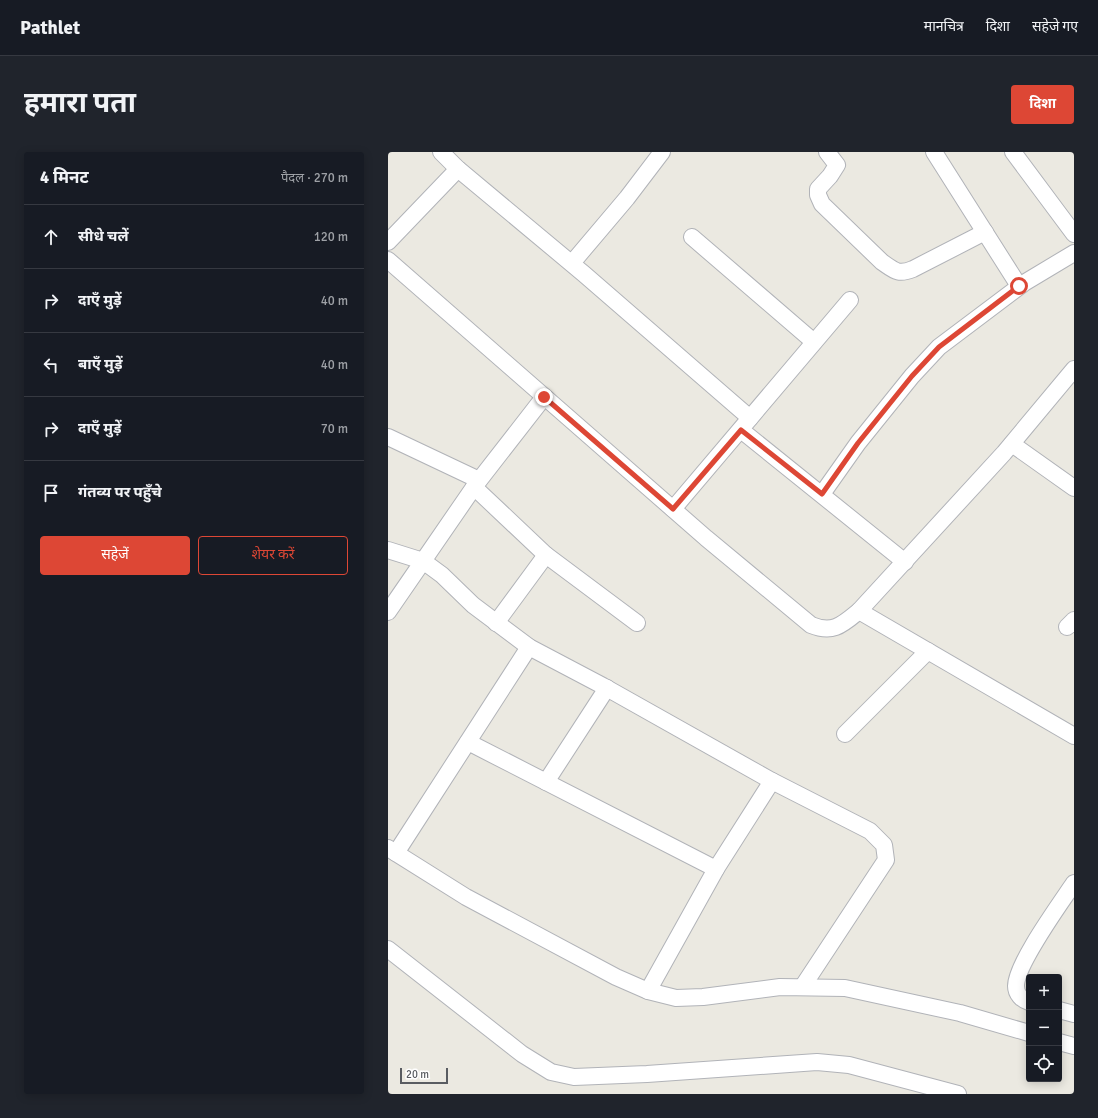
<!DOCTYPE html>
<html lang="hi">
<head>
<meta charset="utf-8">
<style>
  :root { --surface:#171b24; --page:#20242c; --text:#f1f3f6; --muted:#9ea1a6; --line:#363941; --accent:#dd4735 }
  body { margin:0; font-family:Signika,"Noto Sans Devanagari",sans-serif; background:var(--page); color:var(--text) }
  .controls { position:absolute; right:12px; bottom:12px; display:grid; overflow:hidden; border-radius:4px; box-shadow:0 2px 10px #0003 }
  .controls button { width:36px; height:36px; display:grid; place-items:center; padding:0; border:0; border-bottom:1px solid var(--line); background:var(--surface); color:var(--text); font:20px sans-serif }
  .scale { position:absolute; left:12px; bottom:10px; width:48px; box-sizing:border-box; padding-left:4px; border:2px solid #595c61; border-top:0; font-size:11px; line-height:14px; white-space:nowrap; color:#595c61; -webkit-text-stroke:3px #fff; paint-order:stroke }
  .stop { position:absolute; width:12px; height:12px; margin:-9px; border:3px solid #dd4735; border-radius:50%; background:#fff }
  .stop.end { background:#dd4735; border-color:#fff; box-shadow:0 1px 4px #0008 }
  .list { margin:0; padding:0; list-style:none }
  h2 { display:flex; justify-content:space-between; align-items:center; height:52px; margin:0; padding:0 16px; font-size:17px }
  h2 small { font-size:13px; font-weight:400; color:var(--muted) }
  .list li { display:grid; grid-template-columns:26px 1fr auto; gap:12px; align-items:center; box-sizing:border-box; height:64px; padding:0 16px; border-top:1px solid var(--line) }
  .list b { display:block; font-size:15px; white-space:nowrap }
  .list em { font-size:13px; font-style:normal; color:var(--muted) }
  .actions { display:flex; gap:8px; padding:12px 16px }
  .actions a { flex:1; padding:9px 0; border:1px solid var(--accent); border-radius:4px; text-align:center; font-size:14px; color:var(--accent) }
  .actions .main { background:var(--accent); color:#fff }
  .icon { flex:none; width:22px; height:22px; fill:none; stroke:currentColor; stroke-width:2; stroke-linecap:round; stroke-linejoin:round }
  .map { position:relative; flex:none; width:686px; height:942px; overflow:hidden; border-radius:4px }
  header { display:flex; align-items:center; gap:24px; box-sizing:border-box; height:56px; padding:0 20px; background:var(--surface); border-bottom:1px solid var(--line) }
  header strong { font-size:19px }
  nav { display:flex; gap:22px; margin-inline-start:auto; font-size:14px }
  .intro { display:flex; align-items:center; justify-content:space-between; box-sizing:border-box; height:96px; padding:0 24px }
  h1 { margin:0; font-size:28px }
  .button { padding:10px 18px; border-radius:4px; background:var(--accent); color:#fff; font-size:14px; font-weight:700 }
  main { display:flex; gap:24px; padding:0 24px }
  aside { flex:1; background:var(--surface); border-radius:4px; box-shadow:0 2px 10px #0003 }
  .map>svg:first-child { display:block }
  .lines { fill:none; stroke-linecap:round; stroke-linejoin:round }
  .minor-casing { stroke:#b1b3b8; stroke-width:18 }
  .minor { stroke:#fff; stroke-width:16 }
  .route { stroke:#dd4735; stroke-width:5 }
</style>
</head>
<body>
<header>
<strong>Pathlet</strong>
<nav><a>मानचित्र</a><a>दिशा</a><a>सहेजे गए</a></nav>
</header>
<div class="intro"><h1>हमारा पता</h1><a class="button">दिशा</a></div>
<main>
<aside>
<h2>4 मिनट<small>पैदल · 270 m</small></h2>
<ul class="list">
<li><svg class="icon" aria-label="ahead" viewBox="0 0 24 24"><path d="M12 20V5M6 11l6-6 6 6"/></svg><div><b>सीधे चलें</b></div><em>120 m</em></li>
<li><svg class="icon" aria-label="right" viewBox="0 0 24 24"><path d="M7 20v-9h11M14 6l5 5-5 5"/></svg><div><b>दाएँ मुड़ें</b></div><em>40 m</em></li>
<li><svg class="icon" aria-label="left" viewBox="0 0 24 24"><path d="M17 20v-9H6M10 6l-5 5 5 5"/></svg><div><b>बाएँ मुड़ें</b></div><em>40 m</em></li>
<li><svg class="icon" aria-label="right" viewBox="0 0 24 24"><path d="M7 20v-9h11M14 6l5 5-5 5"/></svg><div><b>दाएँ मुड़ें</b></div><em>70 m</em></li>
<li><svg class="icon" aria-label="arrive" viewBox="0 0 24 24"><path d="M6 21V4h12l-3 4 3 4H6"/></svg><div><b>गंतव्य पर पहुँचे</b></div></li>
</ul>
<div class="actions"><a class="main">सहेजें</a><a>शेयर करें</a></div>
</aside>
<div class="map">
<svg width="686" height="942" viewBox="0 0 686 942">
  <rect width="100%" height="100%" fill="#ebe9e1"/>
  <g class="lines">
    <defs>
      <g id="minor">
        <path d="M53,0L70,17L196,122L362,266"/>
        <path d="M439,0L449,13L442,24L430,37V43L434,52L494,110C507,119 510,123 525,117L597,80"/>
        <path d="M546,0L631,134"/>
        <path d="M625,0L686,82"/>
        <path d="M304,85L426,190"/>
        <path d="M0,90L70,17"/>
        <path d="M0,108L318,386L423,473C445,482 454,473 471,459L616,301L686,217"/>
        <path d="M184,111L239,46L274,0"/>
        <path d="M353,278L517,410"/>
        <path d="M0,285L91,328"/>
        <path d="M624,292L686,336"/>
        <path d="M86,335L158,403L249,471"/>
        <path d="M434,342L470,291L524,224L551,195L636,131L686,101"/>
        <path d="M285,357L462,148"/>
        <path d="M0,398L35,409L54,423L85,453L141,495L215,534L384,629L482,679L496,693L498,708L415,834"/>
        <path d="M471,459L686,584"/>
        <path d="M0,460L86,335L156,245"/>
        <path d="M108,471L158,403"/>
        <path d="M679,475L686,468"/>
        <path d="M457,582L540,499"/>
        <path d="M80,590L328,717"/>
        <path d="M158,630L219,536"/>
        <path d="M0,696L78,745L228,825L260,839L288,846L315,845L392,835L457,836L572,861L641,881"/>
        <path d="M8,701L141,495"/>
        <path d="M0,797L134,902L163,920L186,925L259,922L429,910L461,913L570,942"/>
        <path d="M260,839L328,717L384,629"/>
        <path d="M641,850C634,848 628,842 628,834C628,812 672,752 686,731"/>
        <path d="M671,858L686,862"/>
        <path d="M671,890L686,894"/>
      </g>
    </defs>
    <use href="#minor" class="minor-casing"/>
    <use href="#minor" class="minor"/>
  </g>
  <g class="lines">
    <path class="route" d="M156,245L285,357L353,278L434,342L470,291L524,224L551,195L631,134"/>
  </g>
</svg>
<div class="controls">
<button>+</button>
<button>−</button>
<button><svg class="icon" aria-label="locate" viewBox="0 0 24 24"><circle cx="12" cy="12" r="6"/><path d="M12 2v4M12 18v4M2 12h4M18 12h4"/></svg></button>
</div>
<div class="scale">20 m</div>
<div class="stop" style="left:631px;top:134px"></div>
<div class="stop end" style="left:156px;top:245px"></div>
</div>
</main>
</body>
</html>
